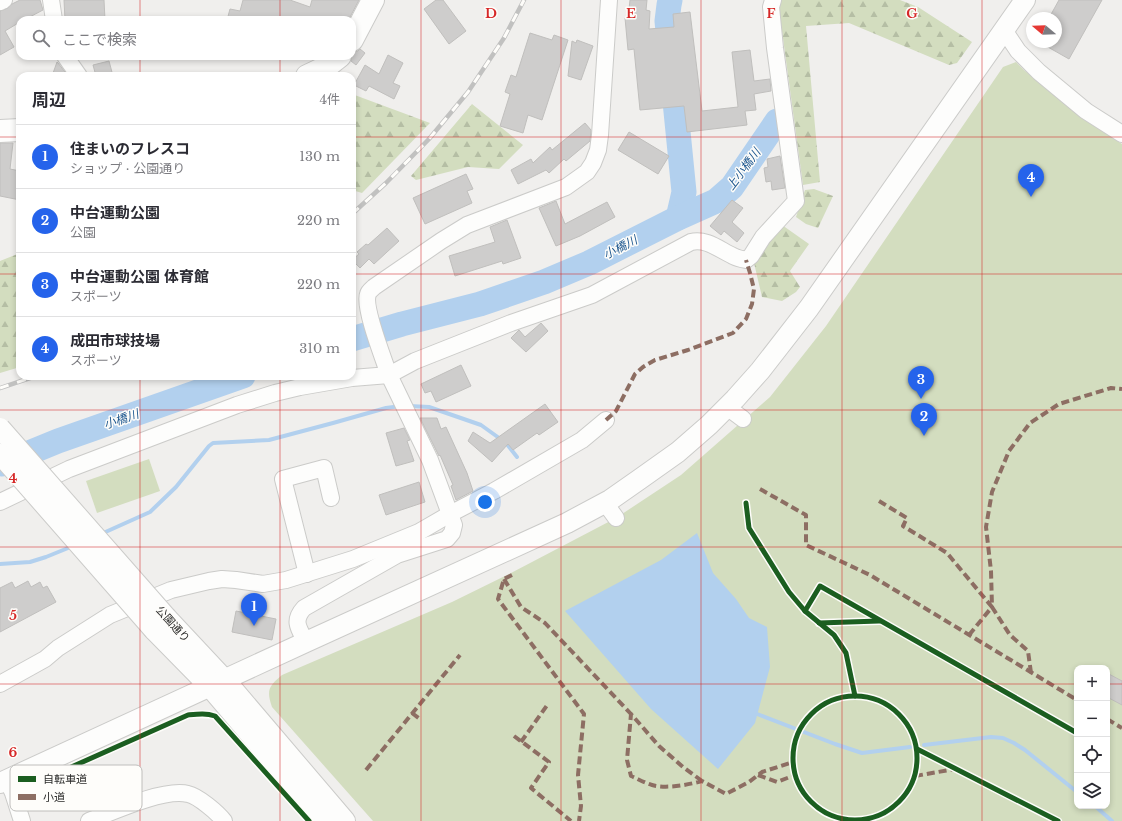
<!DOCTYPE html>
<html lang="ja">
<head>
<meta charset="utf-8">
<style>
  :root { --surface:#fff; --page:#f2f2f3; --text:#2b2b33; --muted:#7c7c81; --line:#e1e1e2; --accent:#2563eb }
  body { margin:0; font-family:"Libre Baskerville","Noto Sans JP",serif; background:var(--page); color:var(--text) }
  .controls { position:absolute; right:12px; bottom:12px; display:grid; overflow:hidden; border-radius:8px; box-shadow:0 2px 6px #0003 }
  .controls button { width:36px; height:36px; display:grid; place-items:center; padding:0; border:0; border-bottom:1px solid var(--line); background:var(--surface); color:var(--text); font:20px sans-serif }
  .compass { position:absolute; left:1026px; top:12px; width:36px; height:36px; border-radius:50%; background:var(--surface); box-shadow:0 2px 6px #0003; rotate:289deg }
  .you { position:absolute; left:485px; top:502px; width:14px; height:14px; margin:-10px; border:3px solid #fff; border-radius:50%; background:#1a73e8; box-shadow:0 0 0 6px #1a73e833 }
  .badge { display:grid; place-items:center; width:26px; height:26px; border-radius:50%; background:var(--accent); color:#fff; font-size:13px; font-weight:700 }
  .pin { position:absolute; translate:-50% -33px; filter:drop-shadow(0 1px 2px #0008) }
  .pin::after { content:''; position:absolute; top:21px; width:14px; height:12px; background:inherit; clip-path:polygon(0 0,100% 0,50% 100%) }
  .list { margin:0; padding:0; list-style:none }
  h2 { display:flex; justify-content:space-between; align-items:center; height:52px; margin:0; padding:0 16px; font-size:17px }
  h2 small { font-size:13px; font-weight:400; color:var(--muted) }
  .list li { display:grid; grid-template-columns:26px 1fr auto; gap:12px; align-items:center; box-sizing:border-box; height:64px; padding:0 16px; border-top:1px solid var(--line) }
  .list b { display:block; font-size:15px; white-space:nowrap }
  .list p { margin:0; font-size:13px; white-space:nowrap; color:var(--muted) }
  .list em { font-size:13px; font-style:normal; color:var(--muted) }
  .icon { flex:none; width:22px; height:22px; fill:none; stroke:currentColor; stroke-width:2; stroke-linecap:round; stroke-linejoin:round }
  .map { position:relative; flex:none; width:1122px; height:821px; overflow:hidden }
  .search { position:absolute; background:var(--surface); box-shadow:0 2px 6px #0003; left:16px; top:16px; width:340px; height:44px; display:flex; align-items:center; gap:10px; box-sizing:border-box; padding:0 14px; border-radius:12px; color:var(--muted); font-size:15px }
  .panel { position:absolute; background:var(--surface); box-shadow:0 2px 6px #0003; left:16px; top:72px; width:340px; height:308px; border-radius:12px }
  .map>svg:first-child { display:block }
  .forest { fill:url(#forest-firs) }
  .park { fill:#d3ddbf; fill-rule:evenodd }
  .water { fill:#b2d0ee }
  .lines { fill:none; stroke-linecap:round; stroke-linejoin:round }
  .stream { stroke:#b2d0ee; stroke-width:4 }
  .river { stroke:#b2d0ee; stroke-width:25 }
  .building { fill:#cecdcc; stroke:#c0bfbd }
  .minor-casing { stroke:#cbcbc9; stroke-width:18 }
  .tertiary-casing { stroke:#cbcbc9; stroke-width:22 }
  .primary-casing { stroke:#cbcbc9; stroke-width:24 }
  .minor { stroke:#fdfdfc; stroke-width:16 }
  .tertiary { stroke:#fdfdfc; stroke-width:20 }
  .primary { stroke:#fdfdfc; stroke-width:22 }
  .rail-casing { stroke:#c1c1c0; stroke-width:4.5 }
  .rail { stroke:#fefdfa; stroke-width:3; stroke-dasharray:9; stroke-linecap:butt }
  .tertiary-bridge-casing { stroke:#cbcbc9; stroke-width:22; stroke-linecap:butt }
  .tertiary-bridge { stroke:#fdfdfc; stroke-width:20 }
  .quiet { stroke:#8d6e63; stroke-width:4; stroke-dasharray:8 4; stroke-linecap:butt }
  .cycleway-casing { stroke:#fefdfa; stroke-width:8 }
  .cycleway { stroke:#1b5e20; stroke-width:5 }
  .grid { fill:none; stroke:#d62828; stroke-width:1; stroke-opacity:0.55 }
  .labels { text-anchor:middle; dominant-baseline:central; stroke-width:3; stroke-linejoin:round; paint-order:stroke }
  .street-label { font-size:11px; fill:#2b2b2a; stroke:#fefdfa }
  .water-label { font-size:12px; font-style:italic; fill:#1e5890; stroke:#fefdfa }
  .key { fill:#fefdfa; stroke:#bfbebc; stroke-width:1 }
  .key-label { font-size:11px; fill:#2b2b2a }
  .grid-label { font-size:13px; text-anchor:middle; font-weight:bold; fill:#d62828; stroke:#fefdfa; stroke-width:3; stroke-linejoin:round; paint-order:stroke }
</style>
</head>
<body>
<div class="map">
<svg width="1122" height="821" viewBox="0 0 1122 821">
  <defs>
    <pattern id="forest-firs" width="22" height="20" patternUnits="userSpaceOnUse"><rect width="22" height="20" fill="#d3ddbf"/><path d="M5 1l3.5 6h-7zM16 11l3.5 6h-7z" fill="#b5bea4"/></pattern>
  </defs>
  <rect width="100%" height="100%" fill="#f0efed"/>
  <g class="forest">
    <path d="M780,0H900L918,7L972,42L957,63L949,65L849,23L806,26L820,182L803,185L779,9Z"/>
    <path d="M352,94L430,123L362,193L352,190Z"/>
    <path d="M472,104L523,145L499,169L468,167L416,180L411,176Z"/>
    <path d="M814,189L833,196L818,228L806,224L796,217L805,190Z"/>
    <path d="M782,225L809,244L790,271L800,287L796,292L782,301L762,297L754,263Z"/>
    <path d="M20,253V367L0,373V261Z"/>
  </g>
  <g class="park">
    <path d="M1016,62L1024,70L1055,95L1083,119L1122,144V821H373L272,707C266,690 269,686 282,675L452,602L511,573L616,518L681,475L770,397L826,326L1003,67ZM1077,668H1107V806H1077Z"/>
    <path d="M149,459L160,491L97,513L86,481Z"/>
  </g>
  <path class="water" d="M697,533L713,573L736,599L749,618L767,627L770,667L755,723L718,769L651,709L565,611L661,560Z"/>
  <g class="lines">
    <g class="stream">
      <path d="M409,406L429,407L481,425L506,443L517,457"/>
      <path d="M101,534L150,512L176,487L209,446L213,443L269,440L333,423L386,408L401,406"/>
      <path d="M0,564L30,562L46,557L73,546"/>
      <path d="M757,714L835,744L862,753L910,747"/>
      <path d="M924,745L991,737L1003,738L1014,743L1025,750L1077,792"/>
      <path d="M1095,806L1112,821"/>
    </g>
    <g class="river">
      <path d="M670,0L669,5L667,21L684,192L678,218"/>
      <path d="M352,339L402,324L480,304L544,282L589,263L678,218L716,201L732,187L777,121"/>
      <path d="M2,464L58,441L243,376"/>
    </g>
  </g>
  <g class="building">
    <path d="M20,0H40L43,10L24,20H20V22L5,31L14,47L0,55V11L8,8L12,4Z"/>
    <path d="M64,0H104L105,20H65Z"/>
    <path d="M243,0H290L310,7L312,0H359L349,19L343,17L342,20H227L230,9L240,11Z"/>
    <path d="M436,0H443L466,31L449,44L424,9Z"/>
    <path d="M630,0H647L646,10L650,11L649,29L674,27L673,14L690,12L702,111L738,107L732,52L750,50L754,81L770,79L771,91L754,94L756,110L745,111L747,125L687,132L684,106L640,110L634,49L628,50L625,18H628Z"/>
    <path d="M1059,0H1102L1069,59L1039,42H1056V18H1049Z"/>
    <path d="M530,33L552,40L554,35L568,40L542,120L528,115L523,133L500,126L510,94L505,92L511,75L516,77Z"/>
    <path d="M577,40L593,46L581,80L568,76L572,41L576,43Z"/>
    <path d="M360,49L365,53L356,65L351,61L352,52L358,51Z"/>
    <path d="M388,55L403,63L393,83L400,86L394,99L369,86L366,91L354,85L365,65L379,74Z"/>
    <path d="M109,61L113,76H96L93,65Z"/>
    <path d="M57,62L58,63L65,72L64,76H52Z"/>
    <path d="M585,123L591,130L590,141L566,161L564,159L549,173L546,170L518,184L511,170L531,159L533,163L550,147L552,150Z"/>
    <path d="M629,132L669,156L658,174L618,150Z"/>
    <path d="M0,143H13L10,169L20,171V200L0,196Z"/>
    <path d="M780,156L785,188L772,190L771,181L766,182L764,168L768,167L767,159Z"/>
    <path d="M466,174L473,189L467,191L472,203L425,224L413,198Z"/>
    <path d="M732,200L743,208L732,222L744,233L737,242L724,231L721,235L710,226Z"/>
    <path d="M556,201L565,224L607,202L615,217L580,236L556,246L539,208Z"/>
    <path d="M507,220L521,258L503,264L502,261L455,276L449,256L495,242L490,227Z"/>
    <path d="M387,228L399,241L374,264L369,259L360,268L352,260L359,254L357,252L366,244L368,245Z"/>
    <path d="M541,323L548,331L526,352L511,338L519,330L525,337Z"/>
    <path d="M461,365L471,386L436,402L431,391L425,393L421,384Z"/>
    <path d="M545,404L558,422L539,435L537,433L513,450L508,444L492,462L468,441L473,432L490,443Z"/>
    <path d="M420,418H437L441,429L446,427L467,473L473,491L456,500L451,486L453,485L440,455L439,456Z"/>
    <path d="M404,428L410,440L407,441L414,461L396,466L386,433Z"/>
    <path d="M419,482L425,502L386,515L379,495Z"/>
    <path d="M28,581L31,587L40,582L43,588L47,586L56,602L0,632V588L12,582L15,588Z"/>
    <path d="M236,611L276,619L272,640L232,632Z"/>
    <path d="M1107,673L1122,681V705L1107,697Z"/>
  </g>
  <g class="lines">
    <defs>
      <g id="minor">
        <path d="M51,0L54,20"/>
        <path d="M0,2L4,0"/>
        <path d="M1004,30L1018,51L1039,72L1086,111L1122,134"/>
        <path d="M65,56L79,76"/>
        <path d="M727,407L743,419"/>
        <path d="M0,502L69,469L237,405L275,393L300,387L352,378L389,375L415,361L511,323L592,295L691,242C706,238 720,250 733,256C737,258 741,259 746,260L751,256L763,237L796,201L775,48L771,7L773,0"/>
        <path d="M605,503L616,518"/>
        <path d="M307,574L283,479L324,468L331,498"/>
        <path d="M306,642C299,629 292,621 304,608L397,555L447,539L452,533L454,525L430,460L389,375C384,360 363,307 368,294C369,291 372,289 374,287L441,241L467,225L566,187L587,172L593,163L598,150L600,135L609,0"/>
        <path d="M0,684L45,659L58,648L110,615L171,590L209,581L222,579L236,580L263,584L286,580L353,559L419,532L450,514L494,491L582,440L606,420"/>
        <path d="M7,780L13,793L22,821"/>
        <path d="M89,821C112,812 164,788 188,794C198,796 218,813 224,821"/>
      </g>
      <g id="tertiary">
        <path d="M167,618L225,680L345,821"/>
        <path d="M154,630L210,687L324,821"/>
        <path d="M0,783L306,642L567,523L610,500L640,479L678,452L709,425L735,399L760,371L809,308L1025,0"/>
      </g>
      <g id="primary">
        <path d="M352,40L373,0"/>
        <path d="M307,76L326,67L340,56"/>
        <path d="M0,131L20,130"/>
      </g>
    </defs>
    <use href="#minor" class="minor-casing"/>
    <use href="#tertiary" class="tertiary-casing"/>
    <use href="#primary" class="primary-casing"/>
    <use href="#minor" class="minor"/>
    <use href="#tertiary" class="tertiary"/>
    <use href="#primary" class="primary"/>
    <defs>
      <g id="rail">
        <path d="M352,214L386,183L429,139L468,92L504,38L524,0"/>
        <path d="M0,388L36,376"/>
      </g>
    </defs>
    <use href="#rail" class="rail-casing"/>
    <use href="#rail" class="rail"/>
    <defs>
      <g id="tertiary-bridge">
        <path d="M0,428L167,618"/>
        <path d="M0,454L154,630"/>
      </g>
    </defs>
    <use href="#tertiary-bridge" class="tertiary-bridge-casing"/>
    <use href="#tertiary-bridge" class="tertiary-bridge"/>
    <g class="quiet">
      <path d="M606,420L616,411L635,374L643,367L655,360L688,350L733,333L746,319L752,304L754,289L750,273L746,260"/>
      <path d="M760,489L806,515V545L870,575L1077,700"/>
      <path d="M879,501L907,518L903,526L947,553L992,607L969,635"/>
      <path d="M512,575L504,579L498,599L584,714L578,775L581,806L579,821"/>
      <path d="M504,579L521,607L545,623L631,714"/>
      <path d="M1031,673L1028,651L1010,635L992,607L991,571L986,527L992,492L1009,451L1030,423L1059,404L1111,388L1122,389"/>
      <path d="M412,713L420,719"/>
      <path d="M1107,719L1122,728"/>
      <path d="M514,736L549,762L531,788L571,821"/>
      <path d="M521,742L548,704"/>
      <path d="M366,770L460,655"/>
      <path d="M758,775L777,782L795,775"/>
      <path d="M915,776L955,769"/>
      <path d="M702,781L683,767L659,746L631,714L627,760L631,776C638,779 645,783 652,785C666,789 687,785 702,781L726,794L749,782L762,772L793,762"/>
    </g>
    <defs>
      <g id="cycleway">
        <path d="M746,503L749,528L789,592L805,611L834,635L846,653L855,696"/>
        <path d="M805,611L820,586L1077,733"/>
        <path d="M819,623L879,621"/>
        <circle cx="855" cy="758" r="62"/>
        <path d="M917,749L1058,821"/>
        <path d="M13,793L188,715C198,714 206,713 215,716L309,821"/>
      </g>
    </defs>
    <use href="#cycleway" class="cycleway-casing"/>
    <use href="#cycleway" class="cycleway"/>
  </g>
  <path class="grid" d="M140,0V20M280,0V20M421,0V821M561,0V821M701,0V821M842,0V821M982,0V821M140,56V76M280,56V76M0,137H20M352,137H1122M0,274H20M352,274H1122M140,376V821M280,376V821M0,410H1122M0,547H1122M0,684H1077M1107,684H1122"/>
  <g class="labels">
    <g class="street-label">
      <text transform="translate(173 624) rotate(48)">公園通り</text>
    </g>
    <g class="water-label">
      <text transform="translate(743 169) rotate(-53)">上小橋川</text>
      <text transform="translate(620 247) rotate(-27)">小橋川</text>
      <text transform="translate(121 419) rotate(-19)">小橋川</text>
    </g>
  </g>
  <rect x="10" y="765" width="132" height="46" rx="6" class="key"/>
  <rect x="18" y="776" width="18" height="6" fill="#1b5e20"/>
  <rect x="18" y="794" width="18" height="6" fill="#8d6e63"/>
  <g class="key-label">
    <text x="43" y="783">自転車道</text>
    <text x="43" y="801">小道</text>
  </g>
  <g class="grid-label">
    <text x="491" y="18">D</text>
    <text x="631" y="18">E</text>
    <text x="771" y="18">F</text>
    <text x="912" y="18">G</text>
    <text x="13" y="483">4</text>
    <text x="13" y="620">5</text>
    <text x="13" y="757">6</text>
  </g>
</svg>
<div class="controls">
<button>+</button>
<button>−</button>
<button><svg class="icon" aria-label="locate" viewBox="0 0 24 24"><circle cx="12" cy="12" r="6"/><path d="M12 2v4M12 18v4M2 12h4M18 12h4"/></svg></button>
<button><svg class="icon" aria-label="layers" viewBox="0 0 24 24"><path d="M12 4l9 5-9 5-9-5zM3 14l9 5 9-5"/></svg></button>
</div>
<svg class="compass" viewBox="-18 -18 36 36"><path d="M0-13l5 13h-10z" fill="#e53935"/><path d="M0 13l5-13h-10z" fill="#7c7c81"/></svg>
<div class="you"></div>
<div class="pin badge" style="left:254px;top:626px">1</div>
<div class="pin badge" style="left:924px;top:436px">2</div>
<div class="pin badge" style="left:921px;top:399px">3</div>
<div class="pin badge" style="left:1031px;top:197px">4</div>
<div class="search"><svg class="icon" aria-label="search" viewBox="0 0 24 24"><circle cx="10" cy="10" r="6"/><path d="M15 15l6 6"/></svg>ここで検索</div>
<section class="panel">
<h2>周辺<small>4件</small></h2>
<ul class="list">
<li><span class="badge">1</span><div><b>住まいのフレスコ</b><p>ショップ · 公園通り</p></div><em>130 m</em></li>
<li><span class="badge">2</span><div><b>中台運動公園</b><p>公園</p></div><em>220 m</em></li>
<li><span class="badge">3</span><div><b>中台運動公園 体育館</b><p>スポーツ</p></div><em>220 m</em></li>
<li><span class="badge">4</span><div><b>成田市球技場</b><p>スポーツ</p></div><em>310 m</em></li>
</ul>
</section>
</div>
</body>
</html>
